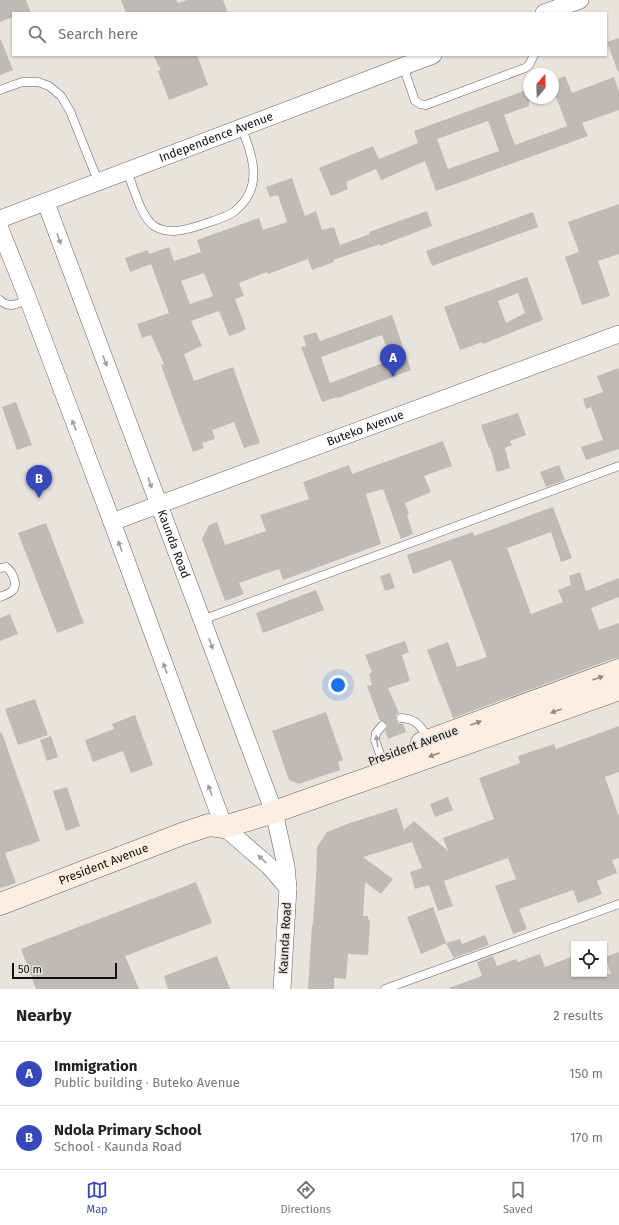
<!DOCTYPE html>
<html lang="en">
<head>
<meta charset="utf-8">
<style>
  :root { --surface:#fff; --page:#f6f6f6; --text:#222; --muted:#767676; --line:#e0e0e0; --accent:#3748bb }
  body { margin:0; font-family:"Fira Sans",sans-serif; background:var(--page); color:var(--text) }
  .controls { position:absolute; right:12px; bottom:12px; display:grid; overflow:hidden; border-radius:0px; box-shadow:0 1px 3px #0004 }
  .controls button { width:36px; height:36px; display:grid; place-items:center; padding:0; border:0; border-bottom:1px solid var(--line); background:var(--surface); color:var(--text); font:20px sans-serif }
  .compass { position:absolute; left:523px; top:68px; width:36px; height:36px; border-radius:50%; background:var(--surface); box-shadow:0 1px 3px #0004; rotate:19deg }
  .scale { position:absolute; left:12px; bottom:10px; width:105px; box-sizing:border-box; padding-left:4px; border:2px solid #11100e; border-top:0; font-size:11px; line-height:14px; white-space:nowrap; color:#11100e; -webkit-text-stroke:3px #e9e3de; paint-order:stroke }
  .you { position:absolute; left:338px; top:685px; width:14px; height:14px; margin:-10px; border:3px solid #fff; border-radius:50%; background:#1a73e8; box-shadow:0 0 0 6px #1a73e833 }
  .badge { display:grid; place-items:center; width:26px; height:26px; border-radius:50%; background:var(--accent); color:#fff; font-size:13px; font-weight:700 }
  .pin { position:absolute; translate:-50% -33px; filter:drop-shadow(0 1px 2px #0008) }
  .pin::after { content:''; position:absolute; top:21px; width:14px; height:12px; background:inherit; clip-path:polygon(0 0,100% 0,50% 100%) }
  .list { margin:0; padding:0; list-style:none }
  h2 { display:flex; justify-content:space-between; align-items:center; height:52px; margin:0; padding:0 16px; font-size:17px }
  h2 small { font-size:13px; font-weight:400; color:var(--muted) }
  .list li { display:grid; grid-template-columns:26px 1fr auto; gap:12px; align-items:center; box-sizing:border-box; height:64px; padding:0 16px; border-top:1px solid var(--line) }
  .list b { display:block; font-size:15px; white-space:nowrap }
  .list p { margin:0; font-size:13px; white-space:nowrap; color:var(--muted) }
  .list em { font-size:13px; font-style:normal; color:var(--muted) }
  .icon { flex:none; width:22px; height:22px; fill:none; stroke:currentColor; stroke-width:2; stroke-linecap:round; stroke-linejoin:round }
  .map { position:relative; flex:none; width:619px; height:989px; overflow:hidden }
  .search { position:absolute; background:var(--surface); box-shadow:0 1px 3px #0004; left:12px; right:12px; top:12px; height:44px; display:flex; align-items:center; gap:10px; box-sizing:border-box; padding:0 14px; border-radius:0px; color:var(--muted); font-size:15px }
  .sheet { height:180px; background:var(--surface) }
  nav { display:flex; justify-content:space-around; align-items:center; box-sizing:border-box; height:56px; border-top:1px solid var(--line); background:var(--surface); font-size:11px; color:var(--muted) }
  nav a { display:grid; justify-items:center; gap:2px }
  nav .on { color:var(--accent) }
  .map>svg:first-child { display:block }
  .building { fill:#bfbab5; fill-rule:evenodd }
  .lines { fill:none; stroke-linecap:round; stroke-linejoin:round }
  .lane-casing { stroke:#66615d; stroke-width:9 }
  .street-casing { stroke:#66615d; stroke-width:18 }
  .secondary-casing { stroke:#66615d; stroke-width:23 }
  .lane { stroke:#fff; stroke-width:8 }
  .street { stroke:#fff; stroke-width:17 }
  .secondary { stroke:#fceee1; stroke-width:22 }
  .oneway { fill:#a09f9f }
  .oneway2 { fill:#928a82 }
  .labels { text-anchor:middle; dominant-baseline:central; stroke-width:3; stroke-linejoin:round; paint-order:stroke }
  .street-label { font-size:12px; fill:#11100e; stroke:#e9e3de }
</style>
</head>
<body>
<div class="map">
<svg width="619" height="989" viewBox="0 0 619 989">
  <rect width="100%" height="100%" fill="#e9e3de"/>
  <g class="building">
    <path d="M0,0H26L31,13H13V17L0,22Z"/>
    <path d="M121,0H176L178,3L187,0H223L228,13H126Z"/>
    <path d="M619,38V71L618,72L607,42Z"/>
    <path d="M0,40H1L13,70L0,75Z"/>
    <path d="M153,55H197L208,85L169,100L158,71L161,70Z"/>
    <path d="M565,76L572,93L614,77L617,86L619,91V110L582,123L588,136L436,191L425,161L381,180L376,169L346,182L348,189L331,196L319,168L373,146L379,159L418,143L414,131L529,89V106L504,115L515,145L567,126L556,97L553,98V81ZM488,121L499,151L448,169L437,139Z"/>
    <path d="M292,178L305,216L316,211L322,230L334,227L340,245L370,234L369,232L427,211L432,226L380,246V244L333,260L334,262L312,270L308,259L268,274L267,272L239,283L244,296L235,299L246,329L241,332L229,336L219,311L191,321L202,346L184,354L194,381L233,367L260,443L244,448L234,422L212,430L215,439L202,443L204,448L193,452L161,365L164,364L151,335L142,338L137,324L169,313L151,264L130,272L125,258L148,250L149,254L169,247L174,261L201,252L197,240L259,218L263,230L287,222L278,195L270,197L266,187ZM204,273L213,296L190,304L181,281Z"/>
    <path d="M619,204V254L598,261L610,296L582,305L565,257L579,252L568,222Z"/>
    <path d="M533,212L538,227L432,266L426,251Z"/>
    <path d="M527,277L543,320L483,344L482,342L460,350L444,307ZM518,293L525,313L506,323L498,301Z"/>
    <path d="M392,315L411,370L338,398L337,397L322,402L301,347L306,346L303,336L316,332L320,341ZM382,335L391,360L330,383L321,357Z"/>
    <path d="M619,368V449L586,460L581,447L603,440L591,407L586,409L583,399L603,392L597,376Z"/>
    <path d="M16,402L32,445L17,450L2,407Z"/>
    <path d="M518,413L526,435L510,441L512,445L505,448L510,468L497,472L490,447L489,448L481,425Z"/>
    <path d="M443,441L452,466L424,476L431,492L405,503L409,514L407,515L413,534L401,539L383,489L366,494L381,544L283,580L279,569L239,583L244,594L225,601L202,539L209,525L217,522L225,545L266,531L260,515L309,499L303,482L349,465L352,474Z"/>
    <path d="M559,465L565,480L546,487L540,472Z"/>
    <path d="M553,507L572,558L561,562L551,532L507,548L531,614L563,602L558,590L571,585L569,576L580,572L586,591L619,578V597L591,608L599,630L619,623V658H615L453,718L427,650L448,642L457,667L487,657L451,560L413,574L407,555L473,532L474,536Z"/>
    <path d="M46,523L84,623L57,633L18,533Z"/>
    <path d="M390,573L395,588L385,591L380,576Z"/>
    <path d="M316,590L324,610L263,633L256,613Z"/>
    <path d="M10,614L18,634L0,641V618Z"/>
    <path d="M405,641L409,652L402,655L410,681L388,688L399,713L396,715V720L398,723L403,724L406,732L388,739L385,731L387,727V724L383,721H380L367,686L372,685L369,674L372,672L365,655Z"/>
    <path d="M35,699L48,735L18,745L5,709Z"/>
    <path d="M326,712L343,760L338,762L340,770L299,784L289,780L272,731Z"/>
    <path d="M135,715L153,765L131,773L123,751L93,762L85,740L114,729L112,724Z"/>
    <path d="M619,726V772L605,777L619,817V858L612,860L617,873L597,881L602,894L578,903L573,890L519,909L527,929L513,934L495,886L516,879L508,858L444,881L453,906L438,911L429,885L415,889L410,872L422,868L412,842L363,857L393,879L381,894L365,882L363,916H368V919L370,920L368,955L348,954L346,979L334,978V989H308L312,925H313L316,878L317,847L327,832L350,823L397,808L404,830L414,821L448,851L443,838L494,819L479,778L520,763L518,756L554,744L556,749Z"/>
    <path d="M0,733H2L40,841L5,853L16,883L0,888Z"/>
    <path d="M51,736L58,757L47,761L40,740Z"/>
    <path d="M67,787L80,826L66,831L53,791Z"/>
    <path d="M448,797L453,810L435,817L430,804Z"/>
    <path d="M196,882L212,923L125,956L139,989H36L21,949Z"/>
    <path d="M433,907L446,943L421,954L407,917Z"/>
    <path d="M485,935L489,945L454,958L446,943L460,939L462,944Z"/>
    <path d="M619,952V989H450L449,988L482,976L477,962L493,956L497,966L516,959L518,962L540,954L545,967L574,956V974H611L605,957Z"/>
    <path d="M217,956L230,989H168L164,976Z"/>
  </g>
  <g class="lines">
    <defs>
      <g id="lane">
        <path d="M403,66L415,101L420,104L426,105L525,68L529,65L534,55"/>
        <path d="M0,90L22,82H38L49,86L61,96L70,111L98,181"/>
        <path d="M127,171C133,186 141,217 154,226C168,235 186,230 201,225C212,221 226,218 235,211C264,188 253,155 241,127"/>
        <path d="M0,300C9,309 18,304 28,299"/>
        <path d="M0,568L6,567C12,571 19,585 12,591C9,594 4,595 0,597"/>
        <path d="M202,620L619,466"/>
        <path d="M401,718C418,719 419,726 429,738"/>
        <path d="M382,726L376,733L375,740L386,771"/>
        <path d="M385,989L619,904"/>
      </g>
      <g id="street">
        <path d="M544,13L580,0"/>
        <path id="s1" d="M46,203L274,812L286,866L288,888L282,989"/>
        <path id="s2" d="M0,219L433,55"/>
        <path d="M0,229L28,299L112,522L224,827L269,866L288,888"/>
        <path id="s3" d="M112,522L619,334"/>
      </g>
      <g id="secondary">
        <path d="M422,743L619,670"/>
        <path id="s4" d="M0,904L182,834L209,825L224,827L274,812L619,689"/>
      </g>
    </defs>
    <use href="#lane" class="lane-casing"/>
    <use href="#street" class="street-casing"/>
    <use href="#secondary" class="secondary-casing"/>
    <use href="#lane" class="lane"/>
    <use href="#street" class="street"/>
    <use href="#secondary" class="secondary"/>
  </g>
  <defs><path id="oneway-solid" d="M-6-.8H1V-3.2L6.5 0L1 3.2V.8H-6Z"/></defs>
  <g class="oneway">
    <use href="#oneway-solid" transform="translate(59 239) rotate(70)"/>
    <use href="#oneway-solid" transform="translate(105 361) rotate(70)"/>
    <use href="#oneway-solid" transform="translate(74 425) rotate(-111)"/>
    <use href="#oneway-solid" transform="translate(150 483) rotate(70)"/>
    <use href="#oneway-solid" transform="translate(120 546) rotate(-110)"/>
    <use href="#oneway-solid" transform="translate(211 644) rotate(70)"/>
    <use href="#oneway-solid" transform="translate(165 668) rotate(-110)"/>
    <use href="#oneway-solid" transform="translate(377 741) rotate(-98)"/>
    <use href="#oneway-solid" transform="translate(210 790) rotate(-111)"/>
    <use href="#oneway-solid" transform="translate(262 859) rotate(-137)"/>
  </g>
  <g class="oneway2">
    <use href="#oneway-solid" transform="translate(598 678) rotate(-20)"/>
    <use href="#oneway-solid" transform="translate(556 711) rotate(160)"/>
    <use href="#oneway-solid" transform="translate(476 723) rotate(-20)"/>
    <use href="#oneway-solid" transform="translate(434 755) rotate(160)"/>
  </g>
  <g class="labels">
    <g class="street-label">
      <text stroke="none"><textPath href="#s2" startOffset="231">Independence Avenue</textPath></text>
      <text stroke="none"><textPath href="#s3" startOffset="270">Buteko Avenue</textPath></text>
      <text stroke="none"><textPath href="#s1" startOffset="364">Kaunda Road</textPath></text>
      <text transform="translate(413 746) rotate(-20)">President Avenue</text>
      <text stroke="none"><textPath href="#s4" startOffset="111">President Avenue</textPath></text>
      <text transform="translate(285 938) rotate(-87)">Kaunda Road</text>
    </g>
  </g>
</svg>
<div class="controls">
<button><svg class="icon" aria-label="locate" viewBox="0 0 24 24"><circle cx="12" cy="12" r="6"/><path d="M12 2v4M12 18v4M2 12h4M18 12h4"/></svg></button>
</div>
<svg class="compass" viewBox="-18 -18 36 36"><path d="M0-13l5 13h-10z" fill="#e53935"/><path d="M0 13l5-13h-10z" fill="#767676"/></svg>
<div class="scale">50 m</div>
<div class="you"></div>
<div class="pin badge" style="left:393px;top:377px">A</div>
<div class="pin badge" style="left:39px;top:498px">B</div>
<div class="search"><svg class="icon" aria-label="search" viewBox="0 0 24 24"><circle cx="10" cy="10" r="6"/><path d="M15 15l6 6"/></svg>Search here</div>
</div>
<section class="sheet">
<h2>Nearby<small>2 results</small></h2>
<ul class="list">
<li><span class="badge">A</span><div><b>Immigration</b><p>Public building · Buteko Avenue</p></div><em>150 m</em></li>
<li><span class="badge">B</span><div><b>Ndola Primary School</b><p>School · Kaunda Road</p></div><em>170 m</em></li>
</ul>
</section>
<nav>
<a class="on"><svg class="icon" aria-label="map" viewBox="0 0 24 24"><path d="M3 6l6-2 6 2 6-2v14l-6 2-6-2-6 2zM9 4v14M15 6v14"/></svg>Map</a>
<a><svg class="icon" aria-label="directions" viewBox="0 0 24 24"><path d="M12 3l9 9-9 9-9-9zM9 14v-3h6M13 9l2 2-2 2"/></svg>Directions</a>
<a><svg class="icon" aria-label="saved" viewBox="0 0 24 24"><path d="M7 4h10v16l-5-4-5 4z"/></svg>Saved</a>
</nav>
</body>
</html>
